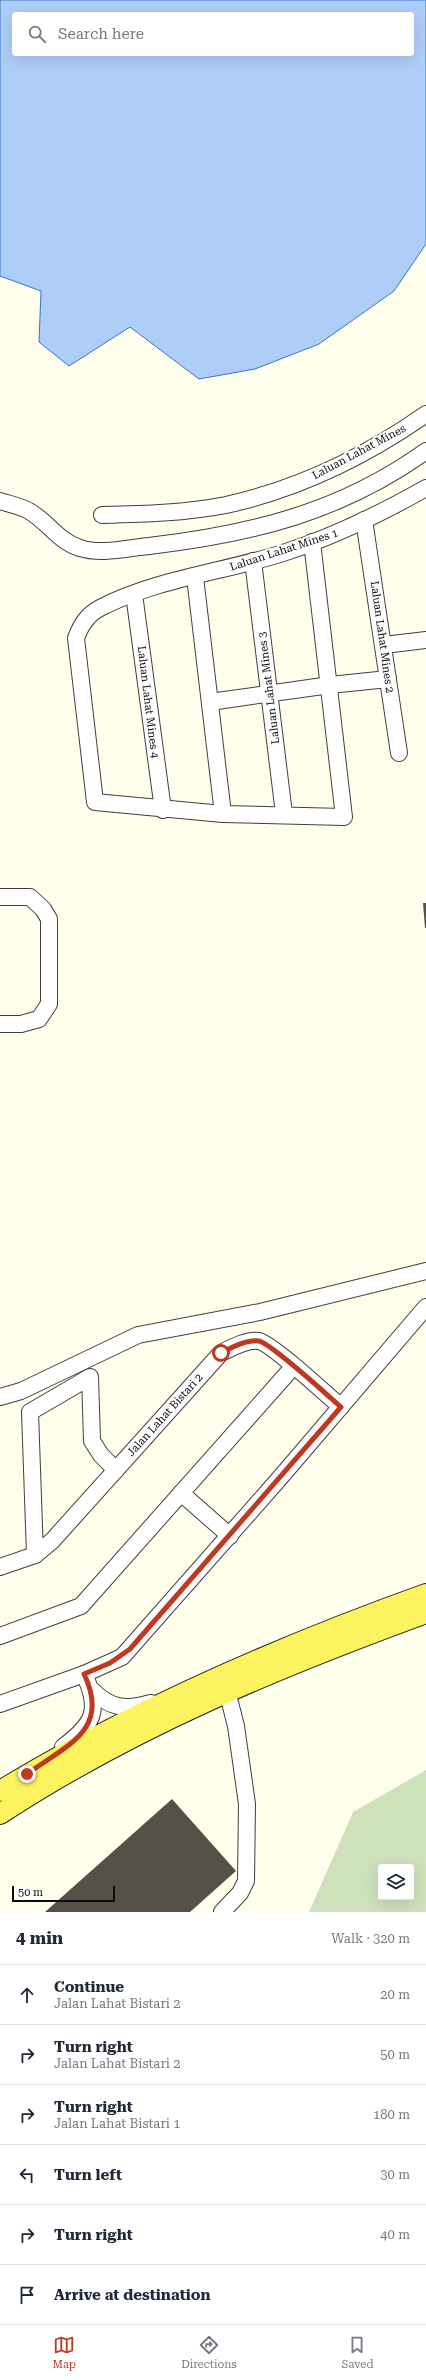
<!DOCTYPE html>
<html lang="en">
<head>
<meta charset="utf-8">
<style>
  :root { --surface:#fff; --page:#f6f6f7; --text:#1f2937; --muted:#747a83; --line:#e0e1e3; --accent:#bf3921 }
  body { margin:0; font-family:"Roboto Serif",serif; background:var(--page); color:var(--text) }
  .controls { position:absolute; right:12px; bottom:12px; display:grid; overflow:hidden; border-radius:4px; box-shadow:0 4px 16px #0002 }
  .controls button { width:36px; height:36px; display:grid; place-items:center; padding:0; border:0; border-bottom:1px solid var(--line); background:var(--surface); color:var(--text); font:20px sans-serif }
  .scale { position:absolute; left:12px; bottom:10px; width:103px; box-sizing:border-box; padding-left:4px; border:2px solid #0c0c0c; border-top:0; font-size:11px; line-height:14px; white-space:nowrap; color:#0c0c0c; -webkit-text-stroke:3px #fff; paint-order:stroke }
  .stop { position:absolute; width:12px; height:12px; margin:-9px; border:3px solid #bf3921; border-radius:50%; background:#fff }
  .stop.end { background:#bf3921; border-color:#fff; box-shadow:0 1px 4px #0008 }
  .list { margin:0; padding:0; list-style:none }
  h2 { display:flex; justify-content:space-between; align-items:center; height:52px; margin:0; padding:0 16px; font-size:17px }
  h2 small { font-size:13px; font-weight:400; color:var(--muted) }
  .list li { display:grid; grid-template-columns:26px 1fr auto; gap:12px; align-items:center; box-sizing:border-box; height:60px; padding:0 16px; border-top:1px solid var(--line) }
  .list b { display:block; font-size:15px; white-space:nowrap }
  .list p { margin:0; font-size:13px; white-space:nowrap; color:var(--muted) }
  .list em { font-size:13px; font-style:normal; color:var(--muted) }
  .icon { flex:none; width:22px; height:22px; fill:none; stroke:currentColor; stroke-width:2; stroke-linecap:round; stroke-linejoin:round }
  .map { position:relative; flex:none; width:426px; height:1912px; overflow:hidden }
  .search { position:absolute; background:var(--surface); box-shadow:0 4px 16px #0002; left:12px; right:12px; top:12px; height:44px; display:flex; align-items:center; gap:10px; box-sizing:border-box; padding:0 14px; border-radius:4px; color:var(--muted); font-size:15px }
  .sheet { height:412px; background:var(--surface) }
  nav { display:flex; justify-content:space-around; align-items:center; box-sizing:border-box; height:56px; border-top:1px solid var(--line); background:var(--surface); font-size:11px; color:var(--muted) }
  nav a { display:grid; justify-items:center; gap:2px }
  nav .on { color:var(--accent) }
  .map>svg:first-child { display:block }
  .cemetery { fill:#cee1bd; fill-rule:evenodd }
  .water { fill:#afcef7; stroke:#3474d0; fill-rule:evenodd }
  .building { fill:#555048 }
  .lines { fill:none; stroke-linecap:round; stroke-linejoin:round }
  .minor-casing { stroke:#3f3f3f; stroke-width:18 }
  .major-casing { stroke:#1d1d1d; stroke-width:22 }
  .minor { stroke:#fff; stroke-width:16 }
  .major { stroke:#fcf45f; stroke-width:20 }
  .route { stroke:#bf3921; stroke-width:5 }
  .labels { text-anchor:middle; dominant-baseline:central; stroke-width:4; stroke-linejoin:round; paint-order:stroke }
  .street-label { font-size:11px; fill:#0c0c0c; stroke:#fff }
</style>
</head>
<body>
<div class="map">
<svg width="426" height="1912" viewBox="0 0 426 1912">
  <rect width="100%" height="100%" fill="#ffffec"/>
  <path class="cemetery" d="M426,1770V1912H309L353,1812ZM381,1867H411V1897H381Z"/>
  <path class="water" d="M0,0H426V244L394,291L319,344L255,369L199,379L130,327L69,366L39,342L41,291L0,276ZM14,14H412V54H14Z"/>
  <g class="building">
    <path d="M423,903H426V928H425Z"/>
    <path d="M172,1799L236,1871L190,1912H45Z"/>
  </g>
  <g class="lines">
    <defs>
      <g id="minor">
        <path d="M0,501C9,504 20,506 29,511C47,521 59,542 80,548C101,555 127,548 149,546C252,534 341,512 426,451"/>
        <path d="M102,515C143,514 185,513 226,505C298,489 366,456 426,414"/>
        <path d="M364,520L399,753"/>
        <path d="M312,542L344,817L223,814L95,802L76,638C81,625 87,615 100,608C156,579 223,572 283,553C333,537 380,514 426,488"/>
        <path d="M253,561L284,814"/>
        <path d="M195,577L223,814"/>
        <path d="M134,594L163,810"/>
        <path d="M384,645L426,640"/>
        <path d="M210,702L330,685L388,679"/>
        <path d="M0,897H30L43,909L49,919V1004L39,1019L21,1024H0"/>
        <path d="M0,1397L21,1391L138,1335L260,1312L426,1271"/>
        <path d="M181,1493L230,1536"/>
        <path d="M35,1555L30,1412L90,1377L92,1441L101,1455L116,1470"/>
        <path d="M0,1567L35,1555L52,1541L221,1353C231,1348 247,1339 259,1341C272,1344 327,1395 341,1407"/>
        <path d="M0,1636L81,1606L293,1367"/>
        <path d="M93,1691C111,1709 127,1710 151,1703"/>
        <path d="M0,1704L84,1674L122,1657L279,1479L426,1307"/>
        <path d="M63,1747C94,1724 101,1710 84,1674"/>
        <path d="M222,1912L240,1893L246,1881L247,1804L236,1726L227,1691"/>
      </g>
      <g id="major">
        <path d="M0,1791C135,1709 278,1647 426,1594"/>
        <path d="M0,1814C133,1727 278,1667 426,1613"/>
      </g>
    </defs>
    <use href="#minor" class="minor-casing"/>
    <use href="#major" class="major-casing"/>
    <use href="#minor" class="minor"/>
    <use href="#major" class="major"/>
  </g>
  <g class="lines">
    <path class="route" d="M27,1774C67,1745 111,1730 84,1674L110,1663L130,1649L341,1407C327,1395 272,1344 259,1341C247,1339 231,1348 221,1353"/>
  </g>
  <g class="labels">
    <g class="street-label">
      <text transform="translate(359 452) rotate(-28)">Laluan Lahat Mines</text>
      <text transform="translate(284 550) rotate(-18)">Laluan Lahat Mines 1</text>
      <text transform="translate(382 637) rotate(82)">Laluan Lahat Mines 2</text>
      <text transform="translate(269 688) rotate(-97)">Laluan Lahat Mines 3</text>
      <text transform="translate(148 702) rotate(83)">Laluan Lahat Mines 4</text>
      <text transform="translate(165 1415) rotate(-48)">Jalan Lahat Bistari 2</text>
    </g>
  </g>
</svg>
<div class="controls">
<button><svg class="icon" aria-label="layers" viewBox="0 0 24 24"><path d="M12 4l9 5-9 5-9-5zM3 14l9 5 9-5"/></svg></button>
</div>
<div class="scale">50 m</div>
<div class="stop" style="left:221px;top:1353px"></div>
<div class="stop end" style="left:27px;top:1774px"></div>
<div class="search"><svg class="icon" aria-label="search" viewBox="0 0 24 24"><circle cx="10" cy="10" r="6"/><path d="M15 15l6 6"/></svg>Search here</div>
</div>
<section class="sheet">
<h2>4 min<small>Walk · 320 m</small></h2>
<ul class="list">
<li><svg class="icon" aria-label="ahead" viewBox="0 0 24 24"><path d="M12 20V5M6 11l6-6 6 6"/></svg><div><b>Continue</b><p>Jalan Lahat Bistari 2</p></div><em>20 m</em></li>
<li><svg class="icon" aria-label="right" viewBox="0 0 24 24"><path d="M7 20v-9h11M14 6l5 5-5 5"/></svg><div><b>Turn right</b><p>Jalan Lahat Bistari 2</p></div><em>50 m</em></li>
<li><svg class="icon" aria-label="right" viewBox="0 0 24 24"><path d="M7 20v-9h11M14 6l5 5-5 5"/></svg><div><b>Turn right</b><p>Jalan Lahat Bistari 1</p></div><em>180 m</em></li>
<li><svg class="icon" aria-label="left" viewBox="0 0 24 24"><path d="M17 20v-9H6M10 6l-5 5 5 5"/></svg><div><b>Turn left</b></div><em>30 m</em></li>
<li><svg class="icon" aria-label="right" viewBox="0 0 24 24"><path d="M7 20v-9h11M14 6l5 5-5 5"/></svg><div><b>Turn right</b></div><em>40 m</em></li>
<li><svg class="icon" aria-label="arrive" viewBox="0 0 24 24"><path d="M6 21V4h12l-3 4 3 4H6"/></svg><div><b>Arrive at destination</b></div></li>
</ul>
</section>
<nav>
<a class="on"><svg class="icon" aria-label="map" viewBox="0 0 24 24"><path d="M3 6l6-2 6 2 6-2v14l-6 2-6-2-6 2zM9 4v14M15 6v14"/></svg>Map</a>
<a><svg class="icon" aria-label="directions" viewBox="0 0 24 24"><path d="M12 3l9 9-9 9-9-9zM9 14v-3h6M13 9l2 2-2 2"/></svg>Directions</a>
<a><svg class="icon" aria-label="saved" viewBox="0 0 24 24"><path d="M7 4h10v16l-5-4-5 4z"/></svg>Saved</a>
</nav>
</body>
</html>
